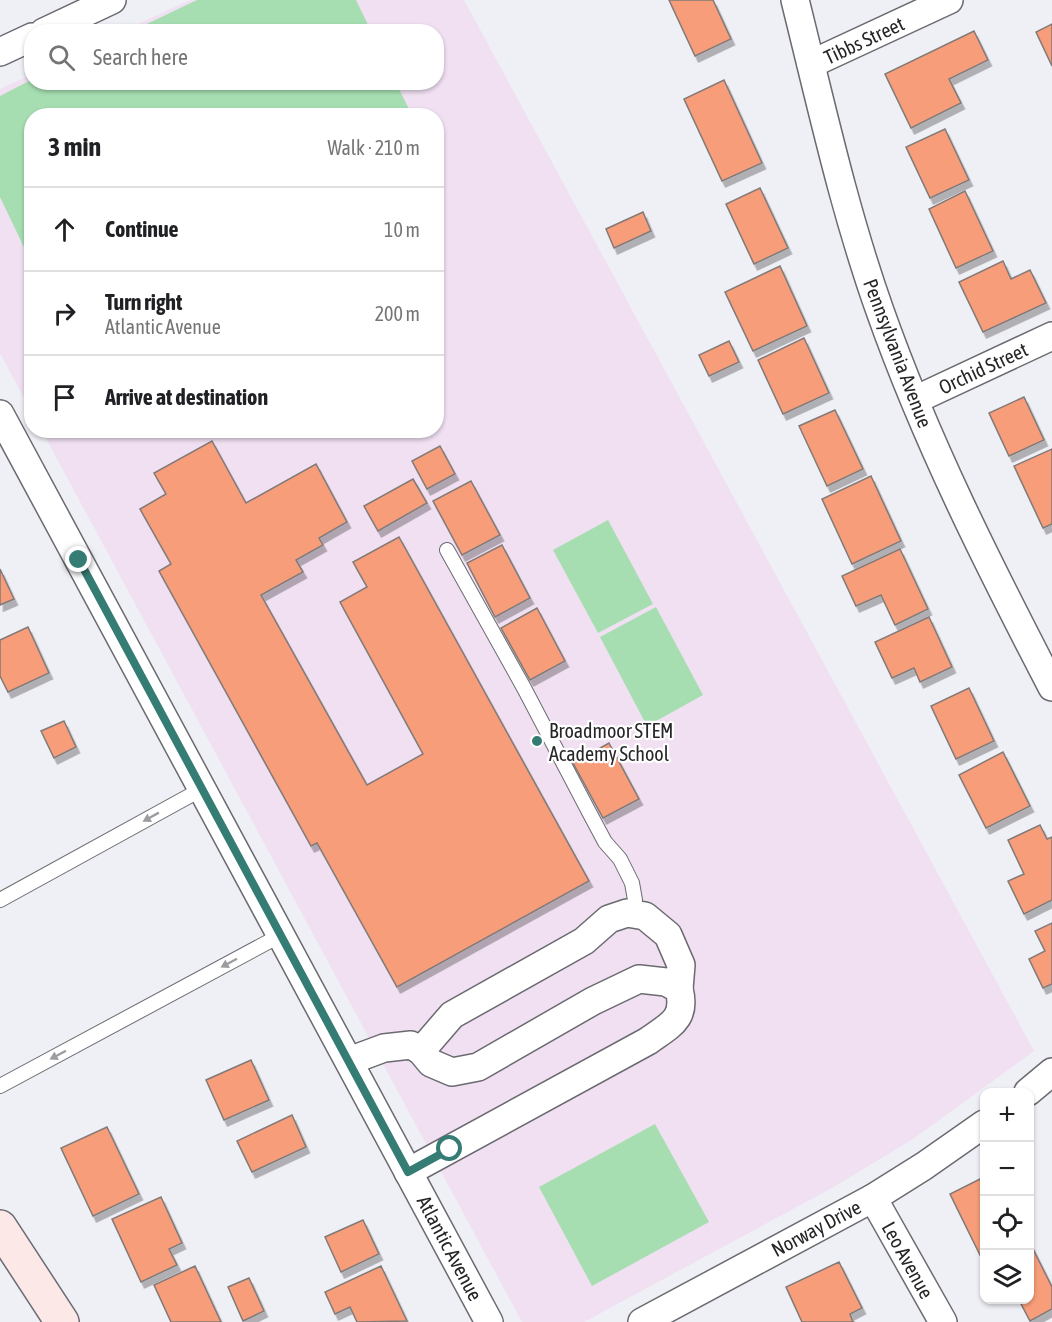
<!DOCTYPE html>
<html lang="en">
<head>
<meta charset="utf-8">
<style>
  :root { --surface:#fff; --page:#f2f2f2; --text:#202124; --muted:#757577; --line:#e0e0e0 }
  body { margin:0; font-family:"Asap Condensed",sans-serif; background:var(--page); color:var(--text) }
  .controls { position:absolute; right:18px; bottom:18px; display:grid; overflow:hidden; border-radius:12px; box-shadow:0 2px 4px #0004 }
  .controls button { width:54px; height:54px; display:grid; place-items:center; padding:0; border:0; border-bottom:2px solid var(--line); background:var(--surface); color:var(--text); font:30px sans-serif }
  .stop { position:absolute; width:18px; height:18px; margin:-14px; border:4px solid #357c74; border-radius:50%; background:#fff }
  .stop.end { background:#357c74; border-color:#fff; box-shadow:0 2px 6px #0008 }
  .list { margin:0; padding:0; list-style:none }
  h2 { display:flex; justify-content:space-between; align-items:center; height:78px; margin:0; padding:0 24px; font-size:26px }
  h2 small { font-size:20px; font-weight:400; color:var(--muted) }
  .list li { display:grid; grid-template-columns:39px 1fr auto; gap:18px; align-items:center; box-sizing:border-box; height:84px; padding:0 24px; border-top:2px solid var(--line) }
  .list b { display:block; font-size:22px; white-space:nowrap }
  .list p { margin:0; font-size:20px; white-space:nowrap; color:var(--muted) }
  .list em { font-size:20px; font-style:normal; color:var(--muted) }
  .icon { flex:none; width:33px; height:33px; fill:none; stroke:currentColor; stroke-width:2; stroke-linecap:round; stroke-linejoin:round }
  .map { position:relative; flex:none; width:1052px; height:1322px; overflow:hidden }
  .search { position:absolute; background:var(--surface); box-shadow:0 2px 4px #0004; left:24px; top:24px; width:420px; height:66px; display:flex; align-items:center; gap:15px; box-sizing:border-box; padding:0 21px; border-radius:24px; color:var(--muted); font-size:22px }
  .panel { position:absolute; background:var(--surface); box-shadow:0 2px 4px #0004; left:24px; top:108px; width:420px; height:330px; border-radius:24px }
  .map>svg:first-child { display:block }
  .education { fill:#f0e0f2 }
  .green { fill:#a6deb2 }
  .building { fill:#f79d79; stroke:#817a78; stroke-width:1.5; filter:url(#shadow) }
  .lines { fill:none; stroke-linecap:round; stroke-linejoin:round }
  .lane-casing { stroke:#6a6a70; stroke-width:16 }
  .street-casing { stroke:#6a6a70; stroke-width:30 }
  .secondary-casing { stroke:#6a6a70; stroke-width:36 }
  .lane { stroke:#fff; stroke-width:14 }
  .street { stroke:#fff; stroke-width:27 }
  .secondary { stroke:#fce8e6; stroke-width:33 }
  .oneway { fill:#9d9d9f }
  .route { stroke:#357c74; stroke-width:8 }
  .poi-dot { fill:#357c74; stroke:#fff; stroke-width:2 }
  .labels { text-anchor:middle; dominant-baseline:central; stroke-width:4.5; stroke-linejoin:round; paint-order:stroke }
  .street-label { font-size:20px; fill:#262629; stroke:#fff }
  .poi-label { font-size:20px; fill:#262629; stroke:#fff; text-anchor:start }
</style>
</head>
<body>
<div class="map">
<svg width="1052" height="1322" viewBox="0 0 1052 1322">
  <defs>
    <filter id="shadow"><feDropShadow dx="3.5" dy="6" stdDeviation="0" flood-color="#0004"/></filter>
  </defs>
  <rect width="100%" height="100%" fill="#efeff6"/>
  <path class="education" d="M190,0H464L1034,1051L913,1139L832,1188L584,1322H522L42,431L436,430V116H32L31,411L0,353V89L31,75L32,82H436V32L123,31Z"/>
  <g class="green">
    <path d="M197,0H356L371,31H132Z"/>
    <path d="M31,80L32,82L396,83L412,115L32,116L31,262L0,197V96Z"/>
    <path d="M608,520L653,604L598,633L553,550Z"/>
    <path d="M656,607L703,695L647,726L600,637Z"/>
    <path d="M655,1124L709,1222L592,1286L539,1187Z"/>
  </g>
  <g class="building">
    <path d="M669,0H713L731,39L695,56Z"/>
    <path d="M1052,24V66L1036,32Z"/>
    <path d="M974,31L988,60L949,79L961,103L911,128L885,74Z"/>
    <path d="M724,80L762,163L722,181L684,99Z"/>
    <path d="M945,129L969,180L930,198L906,147Z"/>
    <path d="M760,188L788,248L754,264L726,204Z"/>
    <path d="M965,191L993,251L956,268L929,209Z"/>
    <path d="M643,212L651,231L614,248L606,229Z"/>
    <path d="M1003,261L1011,279L1030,270L1046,303L983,332L959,282Z"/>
    <path d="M780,266L807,326L753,351L725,292Z"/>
    <path d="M804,338L829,393L783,414L758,360Z"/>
    <path d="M729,341L739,362L709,376L699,355Z"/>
    <path d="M1024,397L1044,440L1009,456L989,413Z"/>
    <path d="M835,410L863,469L827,486L799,426Z"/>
    <path d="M212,441L246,503L316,464L347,522L319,538L323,545L296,560L303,572L261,595L367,785L423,754L340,602L367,587L353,562L399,537L589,881L397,987L317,843L311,846L159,571L171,564L140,509L166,494L154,473Z"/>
    <path d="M440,446L455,474L427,489L412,461Z"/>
    <path d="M1052,449V524L1043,528L1014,466Z"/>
    <path d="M871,476L901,541L852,564L822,499Z"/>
    <path d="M413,479L427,503L378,531L364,506Z"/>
    <path d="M471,481L500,535L462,555L433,501Z"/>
    <path d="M502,545L530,598L495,617L467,563Z"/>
    <path d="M900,549L928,609L895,625L881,595L856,606L842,576Z"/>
    <path d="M0,569L14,599L0,605Z"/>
    <path d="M537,608L565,661L530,680L501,628Z"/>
    <path d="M929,617L952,667L920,682L914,668L892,678L875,642Z"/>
    <path d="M28,627L49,673L8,692L0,676V640Z"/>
    <path d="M969,688L994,741L956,759L931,706Z"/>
    <path d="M64,721L76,747L54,758L41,731Z"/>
    <path d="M609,743L639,799L603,818L573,763Z"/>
    <path d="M1003,752L1030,806L986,828L959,775Z"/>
    <path d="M1040,825L1047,839L1052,837V900L1024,914L1008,881L1024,874L1008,840Z"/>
    <path d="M1052,923V984L1043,988L1029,959L1045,951L1035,931Z"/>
    <path d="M251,1060L269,1100L224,1120L206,1080Z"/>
    <path d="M292,1115L306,1147L252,1172L237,1141Z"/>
    <path d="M107,1127L139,1194L93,1216L61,1148Z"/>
    <path d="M984,1177V1253L980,1255L950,1194Z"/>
    <path d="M161,1197L182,1243L169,1249L177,1265L141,1282L112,1219Z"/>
    <path d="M363,1220L379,1254L341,1272L325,1237Z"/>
    <path d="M1030,1243L1052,1287V1309L1030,1321L1019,1300H1030Z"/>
    <path d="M839,1262L862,1308L850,1314L853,1322H802L786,1287Z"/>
    <path d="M195,1266L221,1322H171L154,1285Z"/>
    <path d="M381,1266L407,1321L357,1322L350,1307L335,1314L325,1292Z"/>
    <path d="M249,1278L264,1311L243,1321L228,1287Z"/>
  </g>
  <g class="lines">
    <defs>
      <g id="lane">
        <path d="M447,550L524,688L589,812L605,842L620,859L632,883L635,900L633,914"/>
        <path d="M0,900L202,789"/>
        <path d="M0,1086L281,935"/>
      </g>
      <g id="street">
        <path d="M795,0C821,104 844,210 880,311C926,441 988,564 1052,687"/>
        <path d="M44,32L112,0"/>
        <path d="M0,52L32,37"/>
        <path d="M811,64L949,0"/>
        <path d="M915,400L1052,336"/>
        <path d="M0,414L489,1322"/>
        <path d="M421,1051L452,1015L584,941L609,919L627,913L645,916L668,935L681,965L679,989"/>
        <path d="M349,1061L384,1048L411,1045L421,1051L431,1063L452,1072L478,1067L593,1001L639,979L666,982L679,989C687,1019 670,1025 648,1041L408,1172"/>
        <path d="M1028,1092L1052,1072"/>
        <path d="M873,1198L943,1322"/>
        <path d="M642,1322L873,1198L924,1166L984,1124"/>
      </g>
      <path id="secondary" d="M0,1227L62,1322"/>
    </defs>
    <use href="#lane" class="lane-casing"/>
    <use href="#street" class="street-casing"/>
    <use href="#secondary" class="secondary-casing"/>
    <use href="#lane" class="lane"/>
    <use href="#street" class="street"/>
    <use href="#secondary" class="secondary"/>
  </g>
  <defs><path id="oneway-solid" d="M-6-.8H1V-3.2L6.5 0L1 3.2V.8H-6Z" transform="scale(1.5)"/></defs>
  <g class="oneway">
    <use href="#oneway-solid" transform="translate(151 817) rotate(151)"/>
    <use href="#oneway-solid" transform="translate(229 963) rotate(152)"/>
    <use href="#oneway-solid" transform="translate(58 1055) rotate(152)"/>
  </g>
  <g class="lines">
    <path class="route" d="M79,560L408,1172L450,1149"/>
  </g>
  <circle class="poi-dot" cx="537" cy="741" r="6"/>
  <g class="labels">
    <g class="street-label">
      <text transform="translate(864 40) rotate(-25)">Tibbs Street</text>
      <text transform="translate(898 353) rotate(69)">Pennsylvania Avenue</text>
      <text transform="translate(983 368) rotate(-25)">Orchid Street</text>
      <text transform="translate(816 1228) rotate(-28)">Norway Drive</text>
      <text transform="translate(450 1248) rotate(62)">Atlantic Avenue</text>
      <text transform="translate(908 1260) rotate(61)">Leo Avenue</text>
    </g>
    <g class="poi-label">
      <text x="549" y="730">Broadmoor STEM<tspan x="549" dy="23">Academy School</tspan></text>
    </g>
  </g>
</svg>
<div class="controls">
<button>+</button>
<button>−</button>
<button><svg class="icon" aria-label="locate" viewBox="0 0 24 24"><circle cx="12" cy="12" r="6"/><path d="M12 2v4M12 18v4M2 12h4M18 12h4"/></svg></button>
<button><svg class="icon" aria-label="layers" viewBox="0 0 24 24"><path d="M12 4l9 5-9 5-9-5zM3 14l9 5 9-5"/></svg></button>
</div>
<div class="stop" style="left:450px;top:1149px"></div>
<div class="stop end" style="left:79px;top:560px"></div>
<div class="search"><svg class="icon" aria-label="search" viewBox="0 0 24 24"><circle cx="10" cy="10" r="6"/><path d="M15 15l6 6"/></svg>Search here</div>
<section class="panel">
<h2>3 min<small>Walk · 210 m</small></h2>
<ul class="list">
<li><svg class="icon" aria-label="ahead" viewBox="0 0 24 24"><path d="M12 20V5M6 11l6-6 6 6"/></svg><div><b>Continue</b></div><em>10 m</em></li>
<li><svg class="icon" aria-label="right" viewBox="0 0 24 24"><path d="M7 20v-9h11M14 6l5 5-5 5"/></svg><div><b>Turn right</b><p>Atlantic Avenue</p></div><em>200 m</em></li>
<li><svg class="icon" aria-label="arrive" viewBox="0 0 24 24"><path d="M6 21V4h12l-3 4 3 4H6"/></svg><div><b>Arrive at destination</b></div></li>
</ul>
</section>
</div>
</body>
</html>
